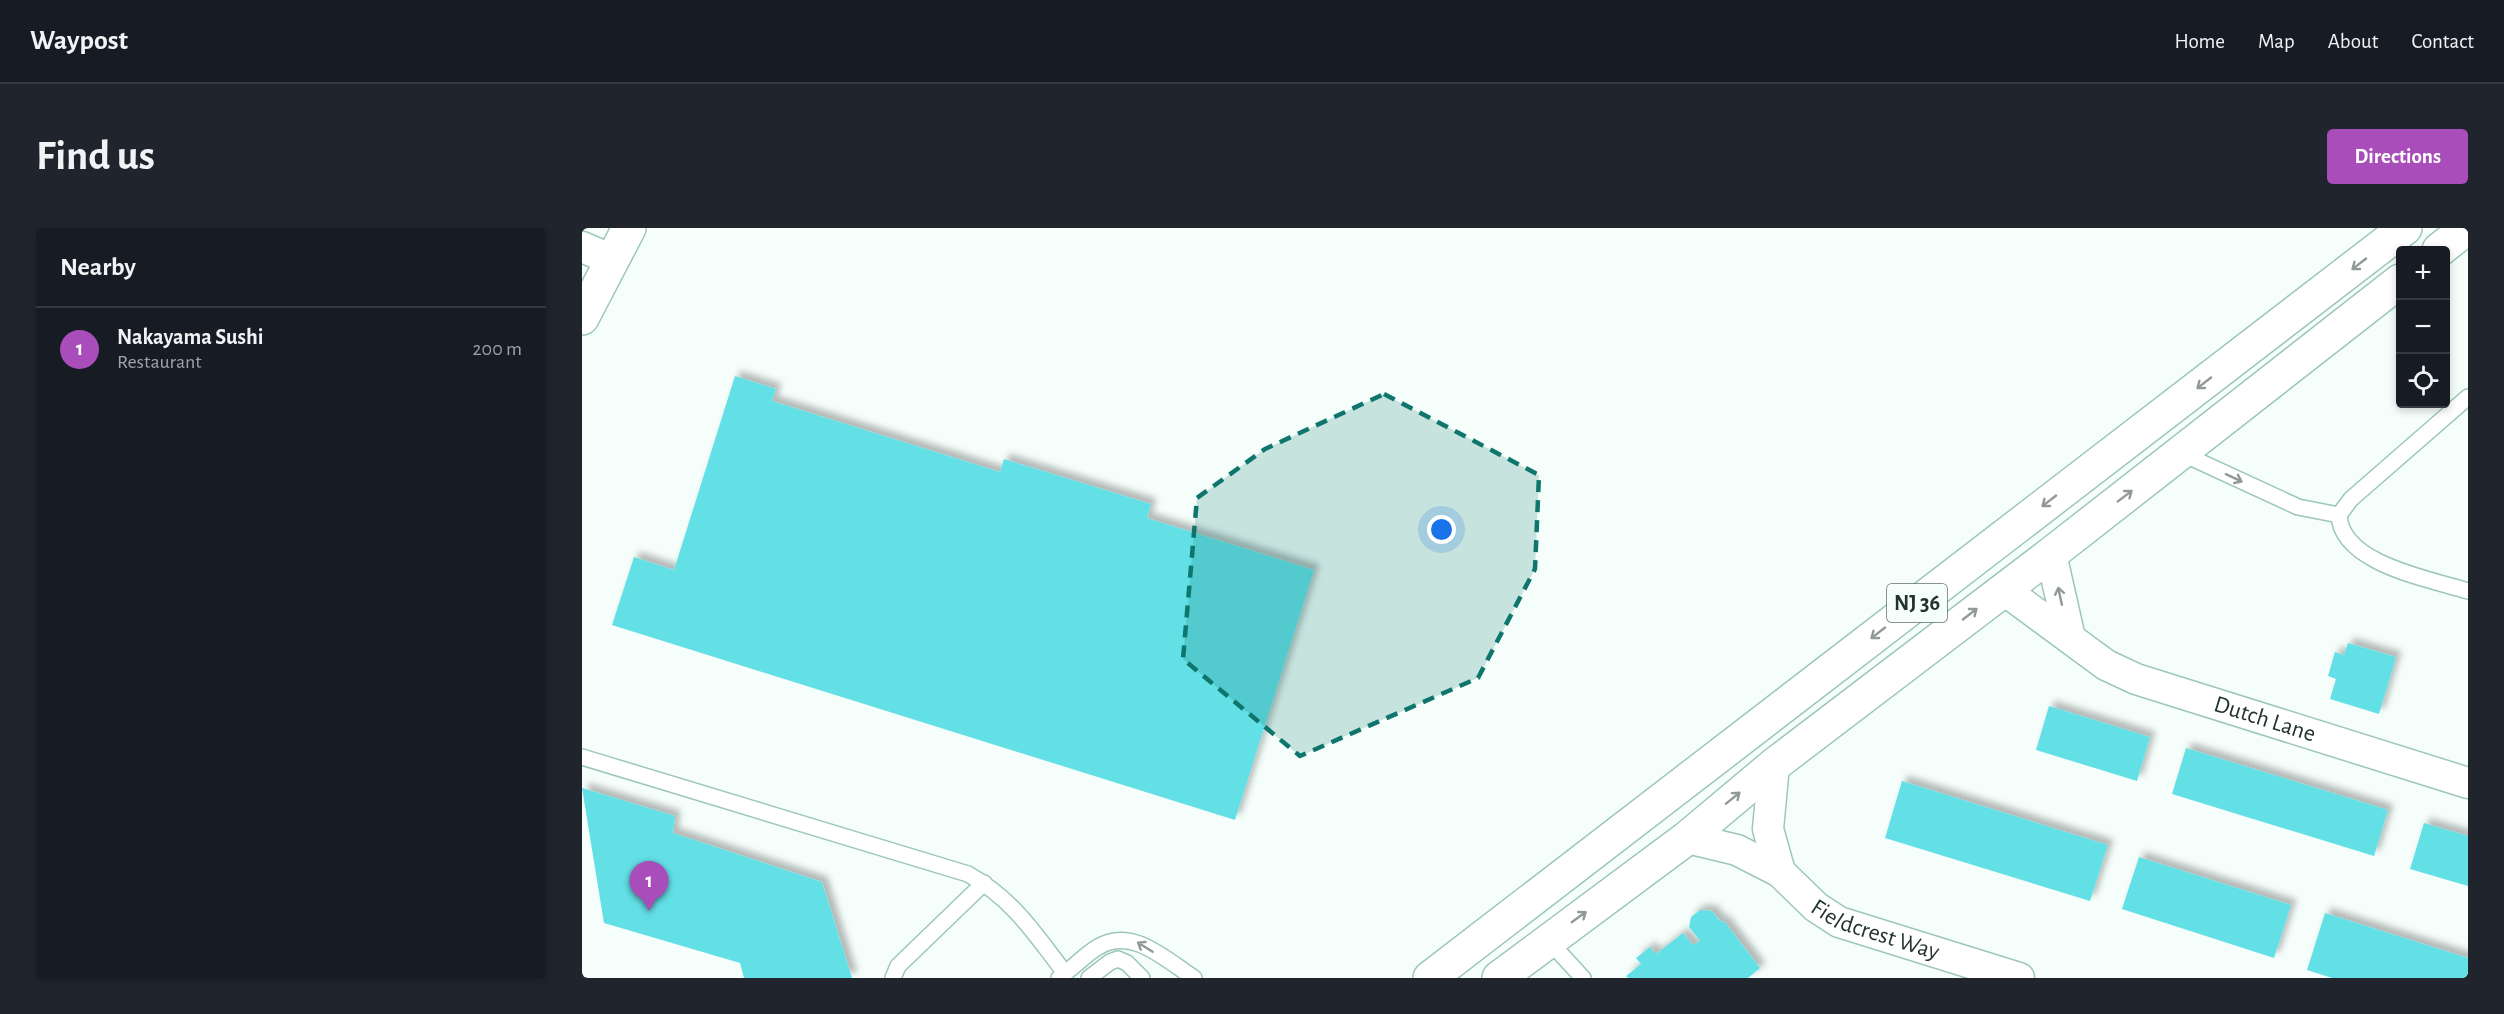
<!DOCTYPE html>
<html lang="en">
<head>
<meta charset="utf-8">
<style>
  :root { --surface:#171b24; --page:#20242c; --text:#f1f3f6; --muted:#9ea1a6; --line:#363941; --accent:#a84db9 }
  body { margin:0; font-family:"Alegreya Sans",sans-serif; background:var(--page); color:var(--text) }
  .controls { position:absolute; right:18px; top:18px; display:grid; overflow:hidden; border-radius:6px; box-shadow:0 3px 9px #0003 }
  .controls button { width:54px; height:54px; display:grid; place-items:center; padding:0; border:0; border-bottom:2px solid var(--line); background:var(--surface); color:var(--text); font:30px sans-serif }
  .you { position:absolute; left:860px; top:302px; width:21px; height:21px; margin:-15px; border:4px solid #fff; border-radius:50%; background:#1a73e8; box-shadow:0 0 0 9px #1a73e833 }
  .badge { display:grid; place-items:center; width:39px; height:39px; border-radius:50%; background:var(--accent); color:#fff; font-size:20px; font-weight:700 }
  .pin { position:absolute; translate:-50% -50px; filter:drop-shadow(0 2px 3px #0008) }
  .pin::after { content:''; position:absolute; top:32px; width:21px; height:18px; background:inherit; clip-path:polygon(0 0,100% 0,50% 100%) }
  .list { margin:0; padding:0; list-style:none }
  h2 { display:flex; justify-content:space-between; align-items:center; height:78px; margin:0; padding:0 24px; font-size:26px }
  h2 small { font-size:20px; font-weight:400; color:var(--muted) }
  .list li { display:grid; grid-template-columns:39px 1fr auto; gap:18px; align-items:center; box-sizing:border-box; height:84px; padding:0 24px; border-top:2px solid var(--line) }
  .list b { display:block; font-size:22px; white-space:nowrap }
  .list p { margin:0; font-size:20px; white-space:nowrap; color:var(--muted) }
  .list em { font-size:20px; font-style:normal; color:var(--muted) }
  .icon { flex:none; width:33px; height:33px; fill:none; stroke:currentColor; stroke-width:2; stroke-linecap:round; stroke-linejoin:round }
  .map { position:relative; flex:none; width:1886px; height:750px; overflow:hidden; border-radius:6px }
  header { display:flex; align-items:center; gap:36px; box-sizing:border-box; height:84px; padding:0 30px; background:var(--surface); border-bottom:2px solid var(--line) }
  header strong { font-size:28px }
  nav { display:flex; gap:33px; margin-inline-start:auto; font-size:21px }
  .intro { display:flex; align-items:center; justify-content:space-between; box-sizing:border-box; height:144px; padding:0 36px }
  h1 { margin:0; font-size:42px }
  .button { padding:15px 27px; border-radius:6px; background:var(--accent); color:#fff; font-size:21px; font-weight:700 }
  main { display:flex; gap:36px; padding:0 36px }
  aside { flex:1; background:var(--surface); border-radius:6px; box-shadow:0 3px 9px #0003 }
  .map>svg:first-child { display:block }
  .building { fill:#63dfe6; filter:url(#shadow) }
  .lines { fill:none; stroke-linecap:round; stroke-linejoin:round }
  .service-casing { stroke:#9dc7b8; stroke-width:18 }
  .minor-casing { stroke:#9dc7b8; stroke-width:33 }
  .tertiary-casing { stroke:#9dc7b8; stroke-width:36 }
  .trunk-casing { stroke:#9dc7b8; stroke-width:36 }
  .service { stroke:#fff; stroke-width:15 }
  .minor { stroke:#fff; stroke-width:30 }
  .tertiary { stroke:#fff; stroke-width:33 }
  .trunk { stroke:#fff; stroke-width:33 }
  .oneway { stroke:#919a96 }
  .marked { fill:#0f766e; fill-opacity:0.2; stroke:#0f766e; stroke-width:4.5; stroke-dasharray:12 8; stroke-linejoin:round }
  .labels { text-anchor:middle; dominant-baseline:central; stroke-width:6; stroke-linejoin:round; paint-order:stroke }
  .shield { fill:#f5fefb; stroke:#62716c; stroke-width:1.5 }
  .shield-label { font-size:22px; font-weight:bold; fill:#23342e }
  .street-label { font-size:24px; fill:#23342e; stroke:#f5fefb }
</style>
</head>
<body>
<header>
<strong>Waypost</strong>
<nav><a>Home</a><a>Map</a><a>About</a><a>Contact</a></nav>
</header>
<div class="intro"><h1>Find us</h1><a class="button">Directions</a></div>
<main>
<aside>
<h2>Nearby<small></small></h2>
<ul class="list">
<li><span class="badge">1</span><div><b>Nakayama Sushi</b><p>Restaurant</p></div><em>200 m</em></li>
</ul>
</aside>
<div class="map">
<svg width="1886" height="750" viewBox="0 0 1886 750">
  <defs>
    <filter id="shadow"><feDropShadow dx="5.5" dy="-5.5" stdDeviation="3" flood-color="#0004"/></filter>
  </defs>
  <rect width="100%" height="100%" fill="#f5fefb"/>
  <g class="building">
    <path d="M153,148L194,161L190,173L418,244L422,231L569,276L565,290L732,342L653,592L30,397L52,329L92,342Z"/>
    <path d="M1766,415L1814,429L1797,486L1748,471L1754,451L1746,448L1753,424L1762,427Z"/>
    <path d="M1467,478L1568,509L1555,553L1454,522Z"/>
    <path d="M1604,520L1806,582L1792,628L1590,566Z"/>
    <path d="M1320,553L1526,617L1508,673L1303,610Z"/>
    <path d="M0,560L93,588L91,605L240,654L270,750H162L158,735L22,695Z"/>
    <path d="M1842,595L1886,608V658L1828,641Z"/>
    <path d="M1557,629L1709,677L1692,730L1540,681Z"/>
    <path d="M1118,682L1130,683L1139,694L1142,693L1178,740L1166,750H1046L1044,748L1059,736L1054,730L1068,719L1074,726L1101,705L1111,717L1118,713L1107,699L1109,689Z"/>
    <path d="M1743,685L1886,730V750H1750L1725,742Z"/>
  </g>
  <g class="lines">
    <defs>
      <g id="service">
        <path d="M1886,169L1769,271L1757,287C1759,336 1848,351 1886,363"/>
        <path d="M1599,225L1716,279L1757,287"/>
        <path d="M0,529L386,646C432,672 452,705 483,745L477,750"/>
        <path d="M966,712L1001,750"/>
        <path d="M483,745C494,737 504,726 516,719C550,698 584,732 612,750"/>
        <path d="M311,750L316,738L402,655"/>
        <path d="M507,750L528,734L536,731L545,735L560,750"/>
      </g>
      <g id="minor">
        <path d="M0,19L30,32"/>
        <path d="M1469,326L1488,410"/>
        <path id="s1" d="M1421,361L1524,437L1554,451L1886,555"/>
        <path d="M1192,537L1186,601L1198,644"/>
        <path id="s2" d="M1105,610L1155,622L1198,644L1234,679L1257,694L1437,750"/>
      </g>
      <path id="tertiary" d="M0,90L47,0"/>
      <g id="trunk">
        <path d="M1857,22L1885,0"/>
        <path d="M848,750L1823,0"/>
        <path d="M917,750L1105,610L1192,537L1469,326L1818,53"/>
      </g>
    </defs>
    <use href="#service" class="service-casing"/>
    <use href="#minor" class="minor-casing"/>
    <use href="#tertiary" class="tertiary-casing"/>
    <use href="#trunk" class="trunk-casing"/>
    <use href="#service" class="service"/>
    <use href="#minor" class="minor"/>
    <use href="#tertiary" class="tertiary"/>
    <use href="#trunk" class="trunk"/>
  </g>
  <defs><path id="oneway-shaft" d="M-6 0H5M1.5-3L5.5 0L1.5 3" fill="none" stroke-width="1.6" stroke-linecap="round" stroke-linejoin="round" transform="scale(1.5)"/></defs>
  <g class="oneway">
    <use href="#oneway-shaft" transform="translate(1777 36) rotate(142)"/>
    <use href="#oneway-shaft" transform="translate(1622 155) rotate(142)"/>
    <use href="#oneway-shaft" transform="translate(1652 250) rotate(25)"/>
    <use href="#oneway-shaft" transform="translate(1543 268) rotate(-37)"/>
    <use href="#oneway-shaft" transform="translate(1467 273) rotate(142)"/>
    <use href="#oneway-shaft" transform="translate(1478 368) rotate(-102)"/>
    <use href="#oneway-shaft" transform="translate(1388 386) rotate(-38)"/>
    <use href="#oneway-shaft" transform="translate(1296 405) rotate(142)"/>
    <use href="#oneway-shaft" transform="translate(1151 570) rotate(-39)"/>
    <use href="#oneway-shaft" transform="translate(997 689) rotate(-36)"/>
    <use href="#oneway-shaft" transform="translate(563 719) rotate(-148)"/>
  </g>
  <path class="marked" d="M802,166L957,247L953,341L896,450L718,528L601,431L615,270L683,221Z"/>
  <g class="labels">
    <rect class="shield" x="1305" y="356" width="60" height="38" rx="4.5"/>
    <g class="shield-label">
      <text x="1335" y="375">NJ 36</text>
    </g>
    <g class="street-label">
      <text stroke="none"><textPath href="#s1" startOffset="296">Dutch Lane</textPath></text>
      <text stroke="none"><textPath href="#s2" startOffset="214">Fieldcrest Way</textPath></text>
    </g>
  </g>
</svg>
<div class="controls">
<button>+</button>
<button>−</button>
<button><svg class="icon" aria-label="locate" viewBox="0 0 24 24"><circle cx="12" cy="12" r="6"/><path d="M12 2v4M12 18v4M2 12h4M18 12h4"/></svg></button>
</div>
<div class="you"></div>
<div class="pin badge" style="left:67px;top:683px">1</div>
</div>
</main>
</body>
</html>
